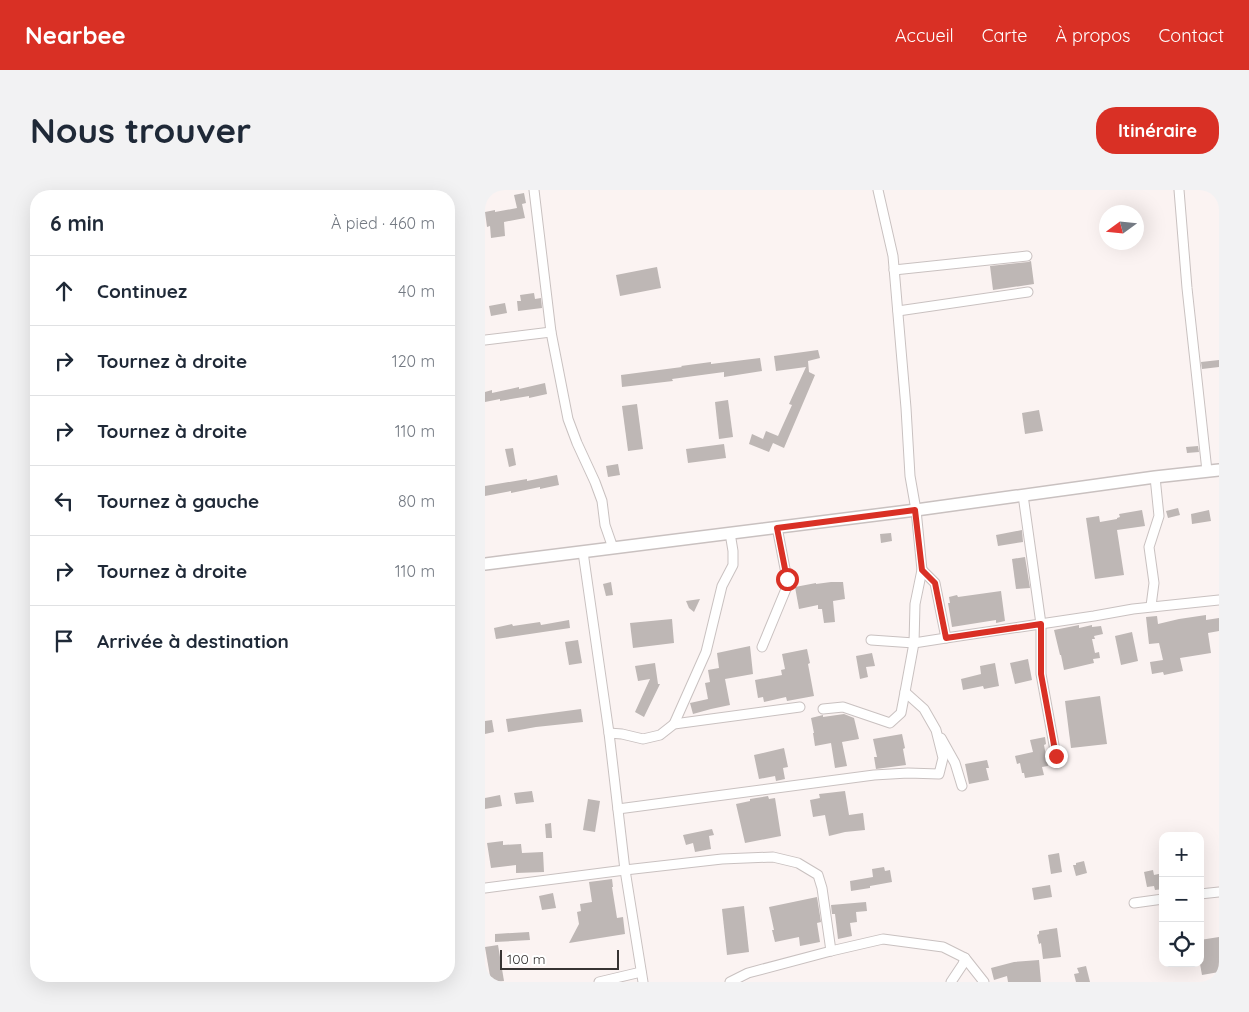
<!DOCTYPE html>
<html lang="fr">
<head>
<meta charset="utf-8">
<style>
  :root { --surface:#fff; --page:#f2f2f3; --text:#1f2937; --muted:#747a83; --line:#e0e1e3; --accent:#d93025 }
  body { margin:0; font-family:Quicksand,sans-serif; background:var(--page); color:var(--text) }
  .controls { position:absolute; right:15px; bottom:15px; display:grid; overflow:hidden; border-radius:10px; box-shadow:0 5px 20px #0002 }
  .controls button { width:45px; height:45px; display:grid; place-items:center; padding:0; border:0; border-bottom:1px solid var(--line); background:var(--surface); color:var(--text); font:25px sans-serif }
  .compass { position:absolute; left:614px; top:15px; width:45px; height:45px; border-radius:50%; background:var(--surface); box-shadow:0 5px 20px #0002; rotate:255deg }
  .scale { position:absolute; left:15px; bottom:12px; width:119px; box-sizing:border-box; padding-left:5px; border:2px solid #373433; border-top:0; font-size:14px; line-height:18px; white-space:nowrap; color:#373433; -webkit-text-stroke:4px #fff; paint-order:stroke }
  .stop { position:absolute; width:15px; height:15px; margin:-11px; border:4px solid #d93025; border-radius:50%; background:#fff }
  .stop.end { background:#d93025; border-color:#fff; box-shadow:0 1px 5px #0008 }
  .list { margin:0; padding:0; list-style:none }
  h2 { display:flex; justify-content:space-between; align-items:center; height:65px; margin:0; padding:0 20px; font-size:21px }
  h2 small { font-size:16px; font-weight:400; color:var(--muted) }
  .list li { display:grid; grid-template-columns:32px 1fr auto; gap:15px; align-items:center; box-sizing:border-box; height:70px; padding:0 20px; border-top:1px solid var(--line) }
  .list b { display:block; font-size:19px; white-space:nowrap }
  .list em { font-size:16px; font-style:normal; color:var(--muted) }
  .icon { flex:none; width:28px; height:28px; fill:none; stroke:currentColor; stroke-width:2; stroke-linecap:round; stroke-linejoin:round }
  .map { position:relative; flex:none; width:734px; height:792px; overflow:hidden; border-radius:20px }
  header { display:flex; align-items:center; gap:30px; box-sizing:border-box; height:70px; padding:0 25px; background:var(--accent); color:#fff }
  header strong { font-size:24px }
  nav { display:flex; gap:28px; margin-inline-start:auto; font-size:18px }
  .intro { display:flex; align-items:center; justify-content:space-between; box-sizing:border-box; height:120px; padding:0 30px }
  h1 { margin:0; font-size:35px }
  .button { padding:12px 22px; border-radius:20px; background:var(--accent); color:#fff; font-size:18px; font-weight:700 }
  main { display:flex; gap:30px; padding:0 30px }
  aside { flex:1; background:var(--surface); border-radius:20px; box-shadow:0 5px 20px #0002 }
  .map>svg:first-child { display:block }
  .building { fill:#beb7b5 }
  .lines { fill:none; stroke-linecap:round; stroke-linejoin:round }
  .minor-casing { stroke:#c9c1c0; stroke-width:11 }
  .tertiary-casing { stroke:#c9c1c0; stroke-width:14 }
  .minor { stroke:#fff; stroke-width:9 }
  .tertiary { stroke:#fff; stroke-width:11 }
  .route { stroke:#d93025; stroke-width:6 }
</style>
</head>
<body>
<header>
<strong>Nearbee</strong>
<nav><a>Accueil</a><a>Carte</a><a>À propos</a><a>Contact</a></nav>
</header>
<div class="intro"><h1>Nous trouver</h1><a class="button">Itinéraire</a></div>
<main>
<aside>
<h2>6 min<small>À pied · 460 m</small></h2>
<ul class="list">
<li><svg class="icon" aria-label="ahead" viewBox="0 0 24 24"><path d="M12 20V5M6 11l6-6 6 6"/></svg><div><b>Continuez</b></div><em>40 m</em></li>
<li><svg class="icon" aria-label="right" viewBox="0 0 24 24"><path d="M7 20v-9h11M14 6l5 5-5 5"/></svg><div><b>Tournez à droite</b></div><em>120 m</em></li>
<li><svg class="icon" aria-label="right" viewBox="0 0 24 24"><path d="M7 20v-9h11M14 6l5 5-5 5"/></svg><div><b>Tournez à droite</b></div><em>110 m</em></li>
<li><svg class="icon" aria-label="left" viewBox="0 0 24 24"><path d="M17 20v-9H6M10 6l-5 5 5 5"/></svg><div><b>Tournez à gauche</b></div><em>80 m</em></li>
<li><svg class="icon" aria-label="right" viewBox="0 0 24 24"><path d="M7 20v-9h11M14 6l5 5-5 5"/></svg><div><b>Tournez à droite</b></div><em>110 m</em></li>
<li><svg class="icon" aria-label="arrive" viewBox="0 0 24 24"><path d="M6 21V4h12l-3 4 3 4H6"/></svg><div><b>Arrivée à destination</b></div></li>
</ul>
</aside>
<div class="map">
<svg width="734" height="792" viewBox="0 0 734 792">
  <rect width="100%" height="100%" fill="#fbf3f2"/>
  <g class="building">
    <path d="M39,3L41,13L37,14L40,28L19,32L20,46L6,48L5,36L2,37L0,22L10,20V22L32,18L29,5Z"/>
    <path d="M546,71L549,94L508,100L505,76L543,72Z"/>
    <path d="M172,77L176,98L135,106L131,85Z"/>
    <path d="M49,103L50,109L56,108L57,118L33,121L32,111H36L35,105Z"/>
    <path d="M20,113L22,123L6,126L4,116Z"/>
    <path d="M333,160L335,168L323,171L324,182L330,185L299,258L288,253L284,262L264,254L267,244L278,249L281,241L293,246L307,215L304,214L321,177L291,181L289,166Z"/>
    <path d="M275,168L277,181L239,187V182L187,189L188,191L137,197L136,185L197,177L196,176L226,172V174Z"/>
    <path d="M734,170V177L717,179L716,172Z"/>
    <path d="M60,193L62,204L44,208V206L15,211V209L0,212V202L7,200V203L34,197V199Z"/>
    <path d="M243,210L248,247L234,249L230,212Z"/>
    <path d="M152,214L158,259L143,261L137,216Z"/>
    <path d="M554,220L558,241L540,244L537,223Z"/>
    <path d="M239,254L241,268L203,273L201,259Z"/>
    <path d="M713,256L714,262L702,263L701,257Z"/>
    <path d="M28,258L31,275L24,277L20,259Z"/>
    <path d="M133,274L135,285L123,287L121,276Z"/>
    <path d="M72,285L74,295L55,299V297L26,303V301L0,306V296L42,289V291Z"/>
    <path d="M693,318L695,325L683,328L681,321Z"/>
    <path d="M657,320L660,336L632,340L639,385L610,389L601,328L614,326L615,332L632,329V328L635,327L634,324Z"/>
    <path d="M724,320L726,331L707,334L706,324Z"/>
    <path d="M537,340L538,352L513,356L511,345Z"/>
    <path d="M406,343L407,351L396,353L395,344Z"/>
    <path d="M540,367L545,398L531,399L527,369Z"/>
    <path d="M126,392L128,405L121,406L118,394Z"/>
    <path d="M346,392H358L360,409L348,411L350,432L339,433L337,419H333V415L314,419L310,397L331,393V394Z"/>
    <path d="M516,401L520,431L511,433V430L467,437L463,413H465L464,407L472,405L473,407Z"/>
    <path d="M215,409L209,422L204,418L201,411Z"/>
    <path d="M721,425V430L734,428V441L723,443L726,463L695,468L698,481L679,485L678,482L667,484L665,472L678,470L674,453L664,454L661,427L672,426L673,434L694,429Z"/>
    <path d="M187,429L189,453L148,458L145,433Z"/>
    <path d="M84,430L85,438L11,449L9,438L27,434L28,436L55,432L56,435Z"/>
    <path d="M594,435V438L607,435V437L616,436L618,444L609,446L610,449H607L610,463L614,462L615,468L608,469L609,473L579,480L576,465H575L569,440Z"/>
    <path d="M647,442L653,471L636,475L630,446Z"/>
    <path d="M93,450L97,473L84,475L80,452Z"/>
    <path d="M265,456L268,484L240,489L245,515L226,519L208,524L205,513L223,509L220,493L225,492L223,480L234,478L232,463Z"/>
    <path d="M322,459L325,473L323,474L329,506L302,511L301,507L279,512L278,507L273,508L270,490L297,485L296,480L300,479L297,464Z"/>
    <path d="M387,463L390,476L381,477L383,487L375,489L371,466Z"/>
    <path d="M543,469L547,490L530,494L525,473Z"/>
    <path d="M170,473L173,494H175L159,527L150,522L165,489L153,491L150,476Z"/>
    <path d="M510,473L514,496L499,499L498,496L478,500L476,489L496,484L495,476Z"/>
    <path d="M615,506L622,554L586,558L580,511Z"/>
    <path d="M96,519L98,532L51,537L23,542L21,529Z"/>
    <path d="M359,524L369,528L374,549L357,552L362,576L350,578L346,553L330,556L328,543H329L326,528L338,525V527Z"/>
    <path d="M7,530L9,542L0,544V531Z"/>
    <path d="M417,544L420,558L418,559L421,575L391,579L389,567H392L388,549Z"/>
    <path d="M560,547L561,554L559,555L563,576L557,577L559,585L540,588L539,583H537L535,573L532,574L530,566L548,562L545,550Z"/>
    <path d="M299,558L303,577L298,578L300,589L291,591L290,586L274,589L269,565Z"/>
    <path d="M502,570L504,578H501L504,590L484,594L480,574Z"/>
    <path d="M47,601L49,612L31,614L29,603Z"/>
    <path d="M360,601L364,625L378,623L380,640L360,642L344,646L340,625L328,627L325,610L335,608L334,604Z"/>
    <path d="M15,605L17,616L0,619V608Z"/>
    <path d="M283,606L284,609L290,608L296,646L260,653L251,614L265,611V609Z"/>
    <path d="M103,609L115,611L110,642L98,640Z"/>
    <path d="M66,633L67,648H61L60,634Z"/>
    <path d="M227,639L229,645L224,646L226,659L210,662L208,653L201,655L198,645Z"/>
    <path d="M18,651V655L36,654L37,663L58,662L59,682L31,683V675L6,678L2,653Z"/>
    <path d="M574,663L577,682L566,684L563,665Z"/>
    <path d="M599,671L602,683L591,686L588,675H591V673Z"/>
    <path d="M399,677L400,681L405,680L407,692L385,696V698L366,701L365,691L388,687L387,679Z"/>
    <path d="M668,680L669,685L678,683V699L670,700L669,696L662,697L659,682Z"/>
    <path d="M127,689L128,697H127L132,728L138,727L140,744L84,753L94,734L92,722L96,721L95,714L107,712L104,692Z"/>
    <path d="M565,695L567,707L549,710L547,698Z"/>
    <path d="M68,703L71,718L57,720L54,706Z"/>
    <path d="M332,707L336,732L332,733L335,752L315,756L314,747L290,752L287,740H289L284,717Z"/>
    <path d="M381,712L382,721L371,722L372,732L365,733L367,746L353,749L350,724H347L346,715Z"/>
    <path d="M259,716L264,762L242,765L237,719Z"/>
    <path d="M572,738L576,767L558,769L556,753L554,754L552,745L554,744V741Z"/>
    <path d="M44,742L45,750L10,752V744Z"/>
    <path d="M734,747V782L717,785L715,774V750Z"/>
    <path d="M13,755L19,791L6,792L0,757Z"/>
    <path d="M554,770L556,792H523L522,786L509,790L506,778L529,772Z"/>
    <path d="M601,776L605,792H591L589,784L594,783L592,778Z"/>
  </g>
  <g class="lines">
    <defs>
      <g id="minor">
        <path d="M49,0L66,142L83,229L92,253L110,292L117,311L120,335L128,358"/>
        <path d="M694,0L702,98L722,281"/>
        <path d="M409,80L542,66"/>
        <path d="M413,121L543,102"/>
        <path d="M0,150L66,142"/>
        <path d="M538,305L556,434V484L571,566"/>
        <path d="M98,362L124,543L140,680L158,792"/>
        <path d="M666,416L669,393L664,357L674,326L670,287"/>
        <path d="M461,448L609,426L648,419L734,410"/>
        <path d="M386,450L429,453L461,448L450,393L437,380"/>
        <path d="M277,457L301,399L302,389L292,337"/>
        <path d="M338,519L358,517L405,533L416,523L420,502L429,453L430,414L437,380L431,320L425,286L421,218L408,66L393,0"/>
        <path d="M189,534L221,462L237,396L248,375V361L245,343"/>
        <path d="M124,543L137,544L158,549L175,545L189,534L315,517"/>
        <path d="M456,548L470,573L477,596"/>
        <path d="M133,619L389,585L423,583L454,584L458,568L451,540L439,519L420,502"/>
        <path d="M0,698L140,680L237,669L288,667L313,673L333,685L337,698L346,761"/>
        <path d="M715,704L734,702"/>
        <path d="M649,713L678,709"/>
        <path d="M114,792L156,782"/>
        <path d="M245,792L263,783L346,761L398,749L458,757L480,768L499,792"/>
        <path d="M466,792L478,774L480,768"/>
      </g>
      <path id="tertiary" d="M0,374L431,320L670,287L734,280"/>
    </defs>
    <use href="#minor" class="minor-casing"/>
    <use href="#tertiary" class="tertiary-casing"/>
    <use href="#minor" class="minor"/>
    <use href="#tertiary" class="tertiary"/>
  </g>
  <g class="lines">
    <path class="route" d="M302,389L292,338L430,320L437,380L450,393L461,448L556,434V484L571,566"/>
  </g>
</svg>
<div class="controls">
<button>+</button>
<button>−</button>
<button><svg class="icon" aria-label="locate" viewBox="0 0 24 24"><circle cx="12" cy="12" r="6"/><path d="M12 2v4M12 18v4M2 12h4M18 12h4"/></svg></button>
</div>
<svg class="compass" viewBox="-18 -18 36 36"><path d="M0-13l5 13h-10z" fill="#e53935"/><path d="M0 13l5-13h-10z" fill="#747a83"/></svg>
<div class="scale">100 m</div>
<div class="stop" style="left:302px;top:389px"></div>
<div class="stop end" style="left:571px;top:566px"></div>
</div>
</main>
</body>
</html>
